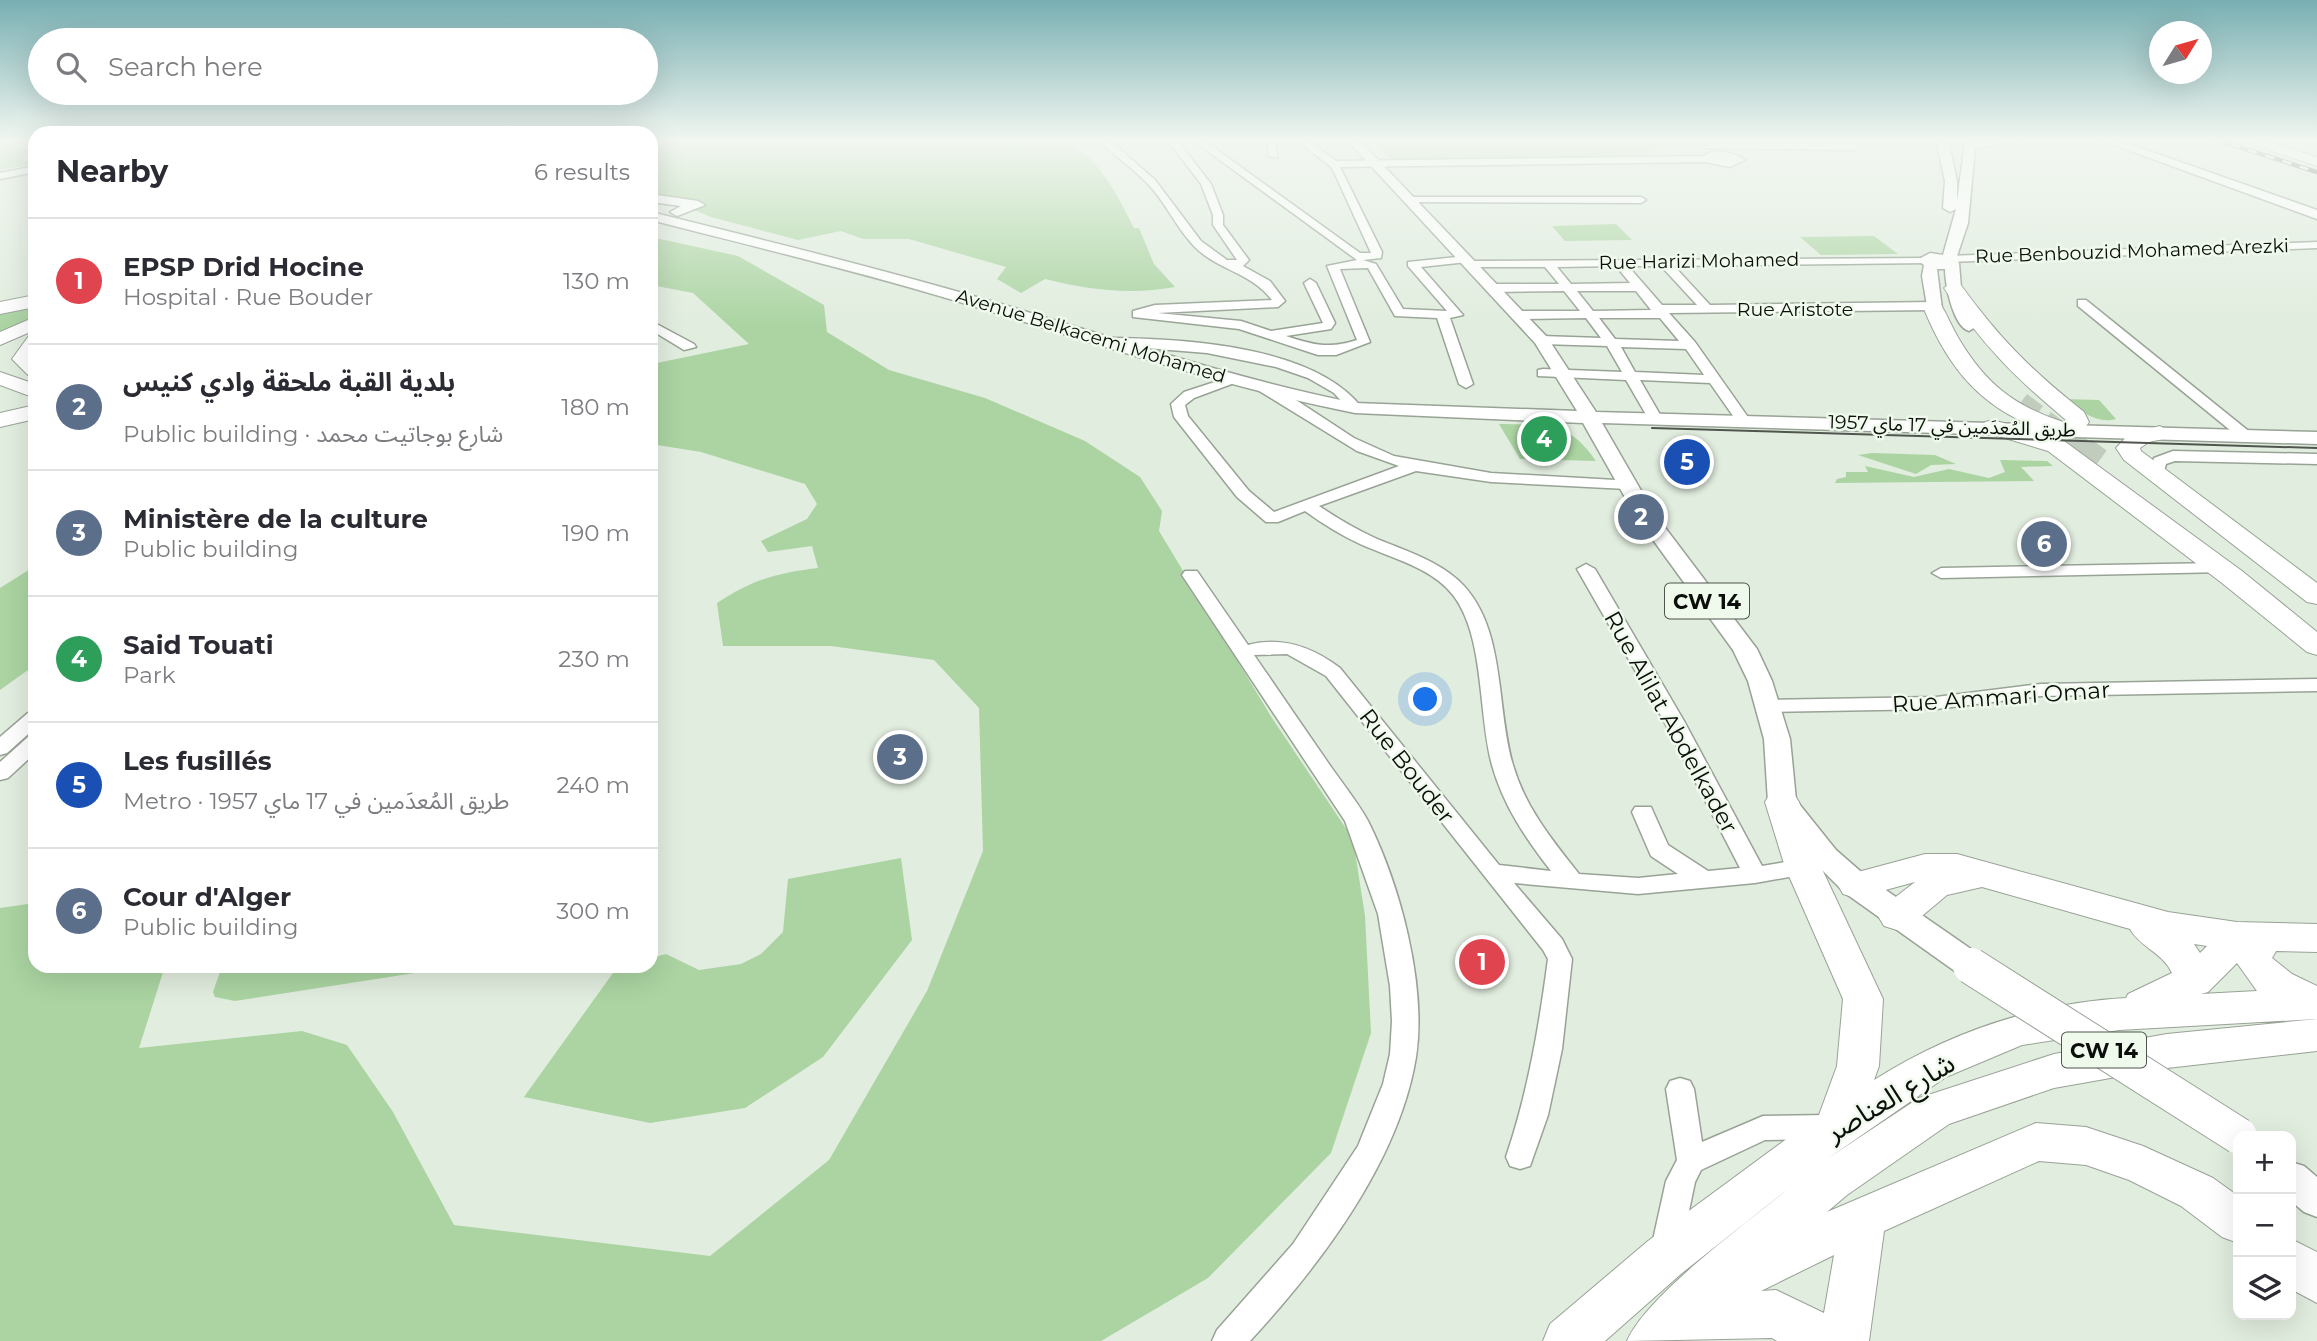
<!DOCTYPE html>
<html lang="en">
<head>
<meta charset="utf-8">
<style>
  :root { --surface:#fff; --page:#f2f2f3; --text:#2b2b33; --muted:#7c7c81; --line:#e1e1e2; --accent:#0f766e }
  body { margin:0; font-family:Montserrat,"Noto Sans Arabic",sans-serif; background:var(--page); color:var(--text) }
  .controls { position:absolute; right:21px; bottom:21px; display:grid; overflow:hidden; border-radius:14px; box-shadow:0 7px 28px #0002 }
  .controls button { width:63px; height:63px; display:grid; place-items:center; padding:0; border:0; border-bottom:2px solid var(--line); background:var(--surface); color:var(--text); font:35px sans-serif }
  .compass { position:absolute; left:2149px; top:21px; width:63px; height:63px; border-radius:50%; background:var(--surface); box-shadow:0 7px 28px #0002; rotate:53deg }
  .you { position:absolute; left:1426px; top:700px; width:24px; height:24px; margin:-18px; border:5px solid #fff; border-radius:50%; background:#1a73e8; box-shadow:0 0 0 10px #1a73e833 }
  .badge { display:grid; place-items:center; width:46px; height:46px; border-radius:50%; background:var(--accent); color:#fff; font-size:23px; font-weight:700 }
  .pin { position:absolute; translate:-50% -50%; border:4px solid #fff; box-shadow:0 2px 7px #0006 }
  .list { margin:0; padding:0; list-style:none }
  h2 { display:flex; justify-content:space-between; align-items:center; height:91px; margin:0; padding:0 28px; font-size:30px }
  h2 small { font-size:23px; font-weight:400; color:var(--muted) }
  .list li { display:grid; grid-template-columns:46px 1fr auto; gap:21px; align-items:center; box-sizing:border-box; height:126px; padding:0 28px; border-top:2px solid var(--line) }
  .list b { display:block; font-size:26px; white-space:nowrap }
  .list p { margin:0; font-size:23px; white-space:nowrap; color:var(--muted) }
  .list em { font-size:23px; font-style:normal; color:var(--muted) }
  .icon { flex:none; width:38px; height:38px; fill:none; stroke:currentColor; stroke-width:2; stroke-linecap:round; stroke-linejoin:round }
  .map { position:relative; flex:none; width:2317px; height:1341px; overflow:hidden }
  .search { position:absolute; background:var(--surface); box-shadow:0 7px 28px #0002; left:28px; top:28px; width:630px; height:77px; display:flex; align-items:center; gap:18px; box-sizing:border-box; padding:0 24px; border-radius:38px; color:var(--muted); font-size:26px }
  .panel { position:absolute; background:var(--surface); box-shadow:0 7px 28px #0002; left:28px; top:126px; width:630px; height:847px; border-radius:21px }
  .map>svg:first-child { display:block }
  .green { fill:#abd4a2 }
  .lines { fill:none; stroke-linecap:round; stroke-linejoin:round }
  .highway-tunnel-far1 { stroke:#c1ccbf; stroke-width:20; stroke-dasharray:20 10; stroke-linecap:butt }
  .highway-tunnel { stroke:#c1ccbf; stroke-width:26; stroke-dasharray:26 13; stroke-linecap:butt }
  .minor-casing { stroke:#98a396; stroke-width:3 }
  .major-casing { stroke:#98a396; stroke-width:3 }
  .highway-casing { stroke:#98a396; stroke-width:2 }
  .minor { fill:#fff; fill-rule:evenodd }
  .major { fill:#fff; fill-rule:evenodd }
  .highway { fill:#fff; fill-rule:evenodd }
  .tram { stroke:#50564e; stroke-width:2 }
  .rail-casing { stroke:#50564e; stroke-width:4.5 }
  .rail { stroke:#effaec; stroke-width:2.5; stroke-dasharray:9; stroke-linecap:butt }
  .major-bridge-far1-casing { stroke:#98a396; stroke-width:31; stroke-linecap:butt }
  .major-bridge-casing { stroke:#98a396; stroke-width:38; stroke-linecap:butt }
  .major-bridge-far1 { stroke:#fff; stroke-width:28 }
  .major-bridge { stroke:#fff; stroke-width:36 }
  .labels { text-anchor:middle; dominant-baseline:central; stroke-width:5; stroke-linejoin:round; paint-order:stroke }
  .far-street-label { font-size:19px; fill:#0b0e0a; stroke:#effaec }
  .shield { fill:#effaec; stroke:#4f554e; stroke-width:2 }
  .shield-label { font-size:21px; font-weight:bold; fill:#0b0e0a }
  .street-label { font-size:23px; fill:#0b0e0a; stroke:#effaec }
  .near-street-label { font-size:28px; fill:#0b0e0a; stroke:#effaec }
</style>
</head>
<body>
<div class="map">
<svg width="2317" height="1341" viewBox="0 0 2317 1341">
  <rect width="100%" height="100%" fill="#e1eddf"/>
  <g class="green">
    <path d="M3,139L21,151L30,149L35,152L21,157L32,164L0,170V140Z"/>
    <path d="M651,139H1063C1099,157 1117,194 1134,228H1139L1154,264L1175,287C1130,295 1089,290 1045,279L1021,293L997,279L1006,267L909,239H863L841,231L798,240L711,217L651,192Z"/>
    <path d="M1369,139H1666L1667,142L1664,148L1636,157L1391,160Z"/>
    <path d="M1616,224L1632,240L1565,241L1552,226Z"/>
    <path d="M1874,236L1898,254L1821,255L1800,237Z"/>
    <path d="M651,237L738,256L824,305L827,332L889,370L985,398L1085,441L1140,477L1162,511L1159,531L1272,718L1353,839L1365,916L1371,1033L1331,1153L1208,1278L1101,1341H0V908L35,903V966H165L139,1048L302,1031L347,1045L393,1112L454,1225L710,1256L829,1160L927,991L983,851L979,708L934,660L831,646H723L717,603C752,580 776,573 818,568L812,546L768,552L761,541L807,519L817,504L805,484L701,452L651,444V377L657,363L749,344L693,293L651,285Z"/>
    <path d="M35,304V320L0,336V312Z"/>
    <path d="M2063,399L2099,400L2116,419C2098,425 2079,410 2063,399Z"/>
    <path d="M1499,424C1546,425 1567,419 1596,461L1520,459Z"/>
    <path d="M1872,453L1935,455L1956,464L1931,465L1916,474L1858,455Z"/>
    <path d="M2000,460L2047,461L2053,466L2021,467L2034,481L1835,483L1837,479L1846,477V472H1868L1865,466L1914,477L1949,469L1989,478L2005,472Z"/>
    <path d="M35,566V665L0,690V588Z"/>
    <path d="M901,858L912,940L823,1057L745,1108L650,1123L524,1097L618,966H651V958L666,954L699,970L741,964L761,954L783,932L788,879Z"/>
    <path d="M222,966H460L235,1001L215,997L213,992Z"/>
  </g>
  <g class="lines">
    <path class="highway-tunnel-far1" d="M2021,402L2086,451"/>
    <path class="highway-tunnel" d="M2084,450L2099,461"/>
    <defs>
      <g id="minor">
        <path d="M15,139L35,140V146L16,141Z"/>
        <path d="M1098,139H1108L1155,180L1201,241L1227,260H1237L1213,225V215L1201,184L1167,139H1176L1211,184L1223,215V225L1249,260L1243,266L1270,281L1285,301L1278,307L1158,313L1241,321L1271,331L1323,323L1304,283L1310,279L1316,283L1335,323L1331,329L1286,336C1313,345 1329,349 1357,340L1327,266L1357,260L1191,139H1202L1360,253H1371L1334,172L1330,166L1295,139H1306L1336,161L1704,156C1715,147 1734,153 1745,160L1729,167L1706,162L1340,167L1382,252L1381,258L1363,260L1376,264L1403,309L1447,311L1408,266V262L1467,256L1472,261L1925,258L1929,259V263L1674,266L1710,305L1934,302L1940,306L1934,310L1669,313L1695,342L1750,420L1743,424L1738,423L1710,383L1640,380L1662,418L1655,422L1648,418L1626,380L1538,376V370L1543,369L1622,372L1607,346L1541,344L1535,340L1541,336L1601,338L1586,318L1520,319L1514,315L1520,311H1580L1564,291L1494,292L1488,288L1494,284H1559L1545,267H1472L1467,262L1421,267L1463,315L1450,318L1473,384L1466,388L1459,384L1437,318L1395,316L1368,268L1340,269L1370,342L1336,355H1318L1239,329L1133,317V311L1155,305L1272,300C1251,272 1216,270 1193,245C1175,226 1165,201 1147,183C1132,167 1113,155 1098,139ZM1616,266L1630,283L1571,284L1557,267ZM1628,266H1661L1697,305H1662ZM1577,291H1636L1651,310L1593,311ZM1599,318H1660L1679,341L1615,339ZM1621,347L1686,349L1704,375L1635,372Z"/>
        <path d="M1267,139H1276L1277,158L1269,156Z"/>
        <path d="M1708,143L1855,144L1860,147L1855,150L1705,148Z"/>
        <path d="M35,166V172L0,179V173Z"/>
        <path d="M1410,197H1641L1646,200L1641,203L1406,202V198Z"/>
        <path d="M2317,242V248L1948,262L1942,259L1948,256Z"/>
        <path d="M2078,300H2086L2251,433V439H2241L2078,306Z"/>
        <path d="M651,321L694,344L696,347L684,350L651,330Z"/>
        <path d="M1114,338C1186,339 1315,346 1362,408L1355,412L1350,411L1334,393L1308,378L1276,367L1207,353L1109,345V339Z"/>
        <path d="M1233,376L1245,379L1194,398L1185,405L1188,416L1249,491L1274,512L1399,466L1357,451L1256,389L1254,386L1261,382L1293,398L1354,438L1394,456L1491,473L1633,481L1635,484L1627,489L1491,482L1416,471L1319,506C1337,518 1355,529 1375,538C1405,551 1441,561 1464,586C1506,632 1496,708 1513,765C1525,807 1552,840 1579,874L1638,878L1678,874L1651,856L1632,812L1635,807H1651L1668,845L1708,871L1740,868L1664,721L1577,569L1586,564L1595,569L1684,721L1762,866L1803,859L1811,861L1815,867L1811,873L1755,883L1638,894L1514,883L1562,939L1572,959L1562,1049L1548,1115L1530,1166L1520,1169L1510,1166L1506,1157C1528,1092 1539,1027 1548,959L1543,950L1326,676L1287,654L1254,655C1279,691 1304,728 1329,764C1342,783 1357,801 1368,821C1400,885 1427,985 1416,1057C1399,1162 1320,1265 1250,1341H1212L1217,1330L1293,1244L1358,1146L1383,1084L1390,1054L1392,1021L1390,986L1378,914L1345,821L1182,575L1185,571H1197L1248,645C1282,636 1312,647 1340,668L1499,865L1551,871C1526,839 1503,805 1492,765C1478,715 1485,636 1453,595C1431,567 1391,558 1360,544C1341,535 1323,524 1305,511L1278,522H1266L1237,497L1174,417L1171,404L1184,392Z"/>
        <path d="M2173,451L2317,454V464L2175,461L2166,464L2162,479H2152L2149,476L2154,458Z"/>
        <path d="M2220,563L2226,564L2229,568L2226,572L1941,578L1932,573L1941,568Z"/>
        <path d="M2317,679V691L2041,696L1936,709L1768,712L1758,706L1768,700L1936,697L2041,684Z"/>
        <path d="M35,711V728L7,753L0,755V737L28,713Z"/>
        <path d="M35,736V753L8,778L0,780V762L28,737Z"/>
        <path d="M1680,1078L1690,1081L1694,1089L1702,1142L1763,1116L1828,1115L1838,1119L1842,1127L1838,1135L1828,1139L1765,1140L1701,1170L1695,1182L1681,1249L1677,1259L1666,1263L1655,1259L1651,1249L1666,1181L1677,1160L1666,1089L1670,1081Z"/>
      </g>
      <g id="major">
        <path d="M1346,139H1358L1547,337L1596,412L2317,432V444L1602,423L1654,513L1757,649L1772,681L1790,739L1796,800L1836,850L1867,877L1981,956L1986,965L1981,974L1970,977L1959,974L1845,893L1816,864L1772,809L1768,802L1764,739L1748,681L1733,650L1635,515L1583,423L1355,413C1219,386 1086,340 953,300C853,270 752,246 651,220V212C768,241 885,270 1001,304C1118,339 1235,379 1355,403L1577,411L1535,343Z"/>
        <path d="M1936,139H1948L1957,181V201L1965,143L2031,139L1975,148L1968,223L1956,259L1959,263L1961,288L1977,326L1969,331C1953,327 1945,284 1945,269H1937L1942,309L1940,312H1928L1922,276L1924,265L1917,260L1930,253L1943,255L1956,209L1950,212L1943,208L1945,181Z"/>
        <path d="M2098,139H2115L2317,210V219Z"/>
        <path d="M651,194L698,201L705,205L677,216L670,212L681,206L651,202Z"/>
        <path d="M2291,1162L2304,1166L2317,1177V1217L2304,1212L2291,1201Z"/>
      </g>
      <g id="highway">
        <path d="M2237,139H2260L2317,157V166Z"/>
        <path d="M1953,282L1960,284C2000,339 2030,369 2084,412L2089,422C2078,439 2063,437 2046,431C1983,410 1949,370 1924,309L1927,305H1941C1948,316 1952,328 1959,339C1985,383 2014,406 2063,422L2066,420C2013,376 1983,345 1944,288Z"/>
        <path d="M35,295V307L0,314V302Z"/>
        <path d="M35,317V330L0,345V332Z"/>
        <path d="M35,335V377L28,375L12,359L28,337Z"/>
        <path d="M0,372L35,384V398L0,385Z"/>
        <path d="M35,405V419L0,427V413Z"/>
        <path d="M1993,420L2064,441L2242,571L2317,632V655L2307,652L2222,583L2048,451L1985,432L1982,427L1985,422Z"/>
        <path d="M2160,426L2171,433L2168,438L2149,442L2140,448L2141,451L2317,583V604L2307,602L2124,460L2116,448L2129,434Z"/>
        <path d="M1782,791L1794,794L1799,802L1821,867L1883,999L1879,1066L1874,1080C1950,1032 2036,1003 2126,998L2128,994L2172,973C2163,953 2140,947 2130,929L1982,887L1947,895L1910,926L1897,930L1884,926L1878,916L1884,906L1915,882L1856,898L1843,894L1838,885L1843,876L1925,854H1957L2168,912L2237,922L2317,924V952L2276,951L2272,958L2292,974L2317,986V1019L2119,1030L2022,1045L1946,1077L1827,1159L1919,1098L2054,1054L2167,1034L2317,1019V1051L2167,1068L2054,1088L1949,1124L1847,1195L1827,1212L2036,1123L2086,1127L2143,1146L2213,1178L2238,1196V1243L2222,1237L2181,1206L2129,1180L2086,1165L2039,1161L1884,1231L1869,1341H1777L1772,1338L1627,1341C1647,1295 1746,1224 1788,1189L1682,1273L1605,1341H1543L1550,1324L1648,1241L1819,1115L1837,1066L1843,999L1785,867L1765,802L1770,794ZM2194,944L2207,946L2200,953ZM2237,963L2257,991L2201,994L2208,992ZM1834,1255L1824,1313L1776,1290L1761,1291Z"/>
        <path d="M2291,1239L2317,1252V1303L2291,1289Z"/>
      </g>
    </defs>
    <use href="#minor" class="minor-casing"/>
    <use href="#major" class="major-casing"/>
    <use href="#highway" class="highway-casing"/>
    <use href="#minor" class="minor"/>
    <use href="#major" class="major"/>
    <use href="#highway" class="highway"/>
    <path class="tram" d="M1652,428L2317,448"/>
    <defs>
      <path id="rail" d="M2214,139L2317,172"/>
    </defs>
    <use href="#rail" class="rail-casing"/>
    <use href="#rail" class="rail"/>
    <defs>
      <path id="major-bridge-far1" d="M1970,965L1974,968"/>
      <path id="major-bridge" d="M1971,966L2239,1136"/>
    </defs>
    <use href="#major-bridge-far1" class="major-bridge-far1-casing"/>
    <use href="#major-bridge" class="major-bridge-casing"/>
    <use href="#major-bridge-far1" class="major-bridge-far1"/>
    <use href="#major-bridge" class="major-bridge"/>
  </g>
  <linearGradient id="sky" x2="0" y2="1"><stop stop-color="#78afb2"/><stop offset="0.43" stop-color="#f2f7f1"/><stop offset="1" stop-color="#f2f7f1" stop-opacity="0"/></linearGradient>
  <rect width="2317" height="327" fill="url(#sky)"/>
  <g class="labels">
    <g class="far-street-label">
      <text transform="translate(2132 251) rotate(-2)">Rue Benbouzid Mohamed Arezki</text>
      <text transform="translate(1699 261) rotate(-1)">Rue Harizi Mohamed</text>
      <text x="1795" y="309">Rue Aristote</text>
      <text transform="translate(1091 336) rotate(17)">Avenue Belkacemi Mohamed</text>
      <text transform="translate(1952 426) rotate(2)">طريق المُعدَمين في 17 ماي 1957</text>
    </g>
    <g class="shield">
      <rect x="1665" y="583.5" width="84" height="35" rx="5"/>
      <rect x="2062" y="1032.5" width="84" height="35" rx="5"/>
    </g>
    <g class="shield-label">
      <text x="1707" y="601">CW 14</text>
      <text x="2104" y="1050">CW 14</text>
    </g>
    <g class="street-label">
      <text transform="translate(2001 697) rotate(-4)">Rue Ammari Omar</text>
      <text transform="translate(1671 722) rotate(61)">Rue Alilat Abdelkader</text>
      <text transform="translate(1407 766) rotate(52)">Rue Bouder</text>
    </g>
    <g class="near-street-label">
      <text transform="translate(1890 1097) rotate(-31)">شارع العناصر</text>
    </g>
  </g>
</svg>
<div class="controls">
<button>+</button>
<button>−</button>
<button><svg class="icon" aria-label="layers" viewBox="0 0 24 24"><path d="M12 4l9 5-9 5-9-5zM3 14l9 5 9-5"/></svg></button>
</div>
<svg class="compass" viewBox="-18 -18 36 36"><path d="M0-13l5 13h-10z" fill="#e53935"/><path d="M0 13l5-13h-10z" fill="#7c7c81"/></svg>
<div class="you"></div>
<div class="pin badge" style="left:1482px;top:962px;background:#e0444e">1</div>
<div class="pin badge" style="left:1641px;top:517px;background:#5c6f8a">2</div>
<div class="pin badge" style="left:900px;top:757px;background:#5c6f8a">3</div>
<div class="pin badge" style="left:1544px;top:439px;background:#2e9e5b">4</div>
<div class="pin badge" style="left:1687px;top:462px;background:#1a4fb4">5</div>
<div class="pin badge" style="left:2044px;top:544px;background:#5c6f8a">6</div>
<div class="search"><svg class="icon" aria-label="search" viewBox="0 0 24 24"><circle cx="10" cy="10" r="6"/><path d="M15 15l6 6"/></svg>Search here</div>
<section class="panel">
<h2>Nearby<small>6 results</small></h2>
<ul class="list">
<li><span class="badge" style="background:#e0444e">1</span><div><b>EPSP Drid Hocine</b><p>Hospital · Rue Bouder</p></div><em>130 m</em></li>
<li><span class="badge" style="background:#5c6f8a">2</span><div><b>بلدية القبة ملحقة وادي كنيس</b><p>Public building · شارع بوجاتيت محمد</p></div><em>180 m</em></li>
<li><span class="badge" style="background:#5c6f8a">3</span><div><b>Ministère de la culture</b><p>Public building</p></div><em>190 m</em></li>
<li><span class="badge" style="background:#2e9e5b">4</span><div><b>Said Touati</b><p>Park</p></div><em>230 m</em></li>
<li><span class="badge" style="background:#1a4fb4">5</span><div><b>Les fusillés</b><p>Metro · طريق المُعدَمين في 17 ماي 1957</p></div><em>240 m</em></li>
<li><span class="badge" style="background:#5c6f8a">6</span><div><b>Cour d'Alger</b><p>Public building</p></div><em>300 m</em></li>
</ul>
</section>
</div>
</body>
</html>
